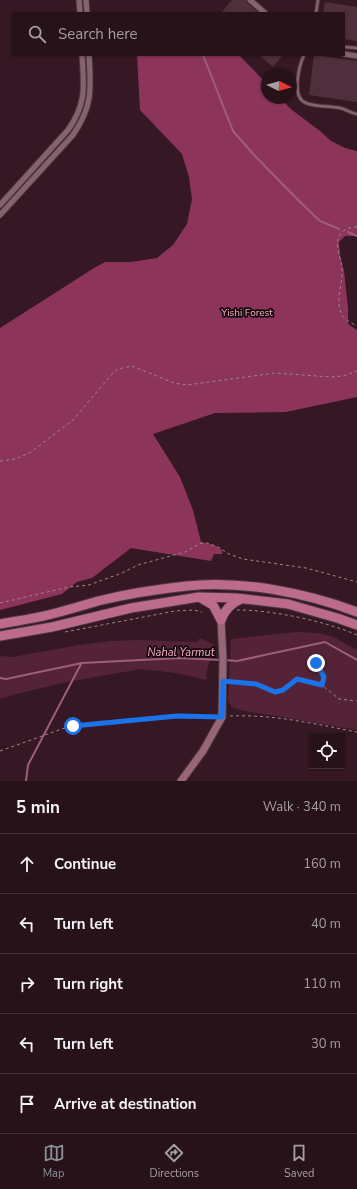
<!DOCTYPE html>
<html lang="en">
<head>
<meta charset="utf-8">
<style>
  :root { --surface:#28121a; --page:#342027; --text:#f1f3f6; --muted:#a59ea2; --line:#443239; --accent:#8c9099 }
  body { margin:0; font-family:"Nunito Sans",sans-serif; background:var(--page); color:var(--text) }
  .controls { position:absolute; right:12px; bottom:12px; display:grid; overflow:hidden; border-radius:0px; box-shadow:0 1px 3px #0004 }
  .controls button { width:36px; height:36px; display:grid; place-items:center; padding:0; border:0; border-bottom:1px solid var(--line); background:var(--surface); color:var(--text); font:20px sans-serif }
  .compass { position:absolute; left:261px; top:68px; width:36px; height:36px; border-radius:50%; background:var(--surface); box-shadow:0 1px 3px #0004; rotate:96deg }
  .stop { position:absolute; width:12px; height:12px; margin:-9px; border:3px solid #1a73e8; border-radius:50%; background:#fff }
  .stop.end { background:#1a73e8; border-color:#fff; box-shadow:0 1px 4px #0008 }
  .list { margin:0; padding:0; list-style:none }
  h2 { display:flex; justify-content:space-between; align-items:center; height:52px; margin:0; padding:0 16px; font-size:17px }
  h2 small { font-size:13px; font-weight:400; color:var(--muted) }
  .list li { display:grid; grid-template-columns:26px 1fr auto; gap:12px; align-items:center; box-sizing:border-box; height:60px; padding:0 16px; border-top:1px solid var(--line) }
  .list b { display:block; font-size:15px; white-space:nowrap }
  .list em { font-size:13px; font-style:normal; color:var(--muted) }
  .icon { flex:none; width:22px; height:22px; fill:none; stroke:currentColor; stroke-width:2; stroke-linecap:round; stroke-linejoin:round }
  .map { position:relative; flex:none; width:357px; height:781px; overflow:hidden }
  .search { position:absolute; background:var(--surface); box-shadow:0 1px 3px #0004; left:12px; right:12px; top:12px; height:44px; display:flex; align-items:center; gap:10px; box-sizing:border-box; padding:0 14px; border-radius:0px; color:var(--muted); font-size:15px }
  .sheet { height:352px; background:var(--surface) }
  nav { display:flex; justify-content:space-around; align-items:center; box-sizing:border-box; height:56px; border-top:1px solid var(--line); background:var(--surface); font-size:11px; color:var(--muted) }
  nav a { display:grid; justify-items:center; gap:2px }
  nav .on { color:var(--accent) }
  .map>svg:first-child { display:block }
  .green { fill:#552337 }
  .forest { fill:#8d345a }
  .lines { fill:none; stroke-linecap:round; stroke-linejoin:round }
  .stream { stroke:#9f5e7b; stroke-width:2 }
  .building { fill:#4f2f3b }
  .lane-casing { stroke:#4d3740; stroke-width:4.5 }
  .street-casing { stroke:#4d3740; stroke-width:7 }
  .secondary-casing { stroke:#4d3740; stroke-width:9 }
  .highway-casing { stroke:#4d3740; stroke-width:11 }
  .path { stroke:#9c878e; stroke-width:1; stroke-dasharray:3 3; stroke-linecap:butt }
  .lane { stroke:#85626e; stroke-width:2.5 }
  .street { stroke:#85626e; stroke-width:5 }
  .secondary { stroke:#966576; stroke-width:7 }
  .highway { stroke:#bc6c8a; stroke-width:9 }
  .route { stroke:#1a73e8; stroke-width:5 }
  .labels { text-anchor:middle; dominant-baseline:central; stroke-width:3.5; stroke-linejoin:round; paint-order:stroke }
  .park-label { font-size:10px; fill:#f7acc6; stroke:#15080c }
  .water-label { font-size:11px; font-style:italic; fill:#fcb0ca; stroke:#15080c }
</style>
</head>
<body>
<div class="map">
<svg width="357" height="781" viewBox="0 0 357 781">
  <rect width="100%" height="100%" fill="#351823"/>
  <g class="green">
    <path d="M297,632L317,633L332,636L357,650V730L240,710L232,707L228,701L231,639Z"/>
    <path d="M200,638L215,645L211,649C213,660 204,669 207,680L176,673L141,669L67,682L12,695L0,699V656L13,657L79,645L111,641L138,640L197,642Z"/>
  </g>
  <path class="forest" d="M137,55H239L267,84V98H280L292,110L320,131L331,141L345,148L357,151V236H345L339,242L340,255L344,271L348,308V324L357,330V397L286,412L215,413L153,434L180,477L193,510L201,542L214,545L222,550V554H214L211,561L131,548L92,578L77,582L62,594L0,610V328L94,268L105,262H131L157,258L173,245L187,224L192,199L189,177L182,154L140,110Z"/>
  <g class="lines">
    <g class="stream">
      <path d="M203,55L233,131L254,155L300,202L320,221L339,229"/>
      <path d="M348,232L357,236"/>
      <path d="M225,660L237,661L325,642L357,660"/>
      <path d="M0,678L6,679L82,663L180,658L221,660"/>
      <path d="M26,781L28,765L81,664"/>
    </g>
  </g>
  <g class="building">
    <path d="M232,0H246L247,3L259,13H221Z"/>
    <path d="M325,2L357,7V41L344,39V13H323Z"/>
    <path d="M259,55H283L273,67Z"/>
    <path d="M314,55L357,61V102L309,95Z"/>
  </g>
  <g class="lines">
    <defs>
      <g id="lane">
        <path d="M316,13L318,0"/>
        <path d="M344,47L357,48"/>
        <path d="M304,55C299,66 291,98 306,103C316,107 329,106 340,108C346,109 350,113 357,114"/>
      </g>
      <g id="street">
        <path d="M79,0L80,13"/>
        <path d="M86,0L87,13"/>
        <path d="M250,0L265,13"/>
        <path d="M344,54L357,56"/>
        <path d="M0,205L68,130C87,103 84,86 82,55"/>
        <path d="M0,215L73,135C93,106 91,89 89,55"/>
      </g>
      <path id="secondary" d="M181,781L203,751L222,717L223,659L221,620"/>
      <g id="highway">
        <path d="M201,598L213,605L221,620"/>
        <path d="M221,620C225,609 231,603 241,599"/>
        <path d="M0,624C16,621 32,619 48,615C65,611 81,606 98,601C127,594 158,589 187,586C242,580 307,593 357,612"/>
        <path d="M0,636L52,627L131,608L199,597L236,598L288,604L337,618L357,625"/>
      </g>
    </defs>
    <use href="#lane" class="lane-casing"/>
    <use href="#street" class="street-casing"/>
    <use href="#secondary" class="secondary-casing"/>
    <use href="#highway" class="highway-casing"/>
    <g class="path">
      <path d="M357,227C350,227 343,229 339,236C334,246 342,259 342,270C343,284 335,299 341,313C343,319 351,323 357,326"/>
      <path d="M0,461L16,459L31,452L73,420L112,374L118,369L132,366L174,383L187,385L275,373L331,377L343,376L357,371"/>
      <path d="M0,603L69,587L89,585L122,573L138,565L185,552L201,543H207L218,547L229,554L243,559L306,568L357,582"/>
      <path d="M237,610C272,610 325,621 357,635"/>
      <path d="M65,632L175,611L194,610L202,612"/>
      <path d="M316,663L324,677L322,685"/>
      <path d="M229,682L256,684L275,691L283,690L297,679L322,685L339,699L357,701"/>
      <path d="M230,716C273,714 315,724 357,732"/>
      <path d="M0,751L73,725L177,716L215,717"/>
    </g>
    <use href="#lane" class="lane"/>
    <use href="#street" class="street"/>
    <use href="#secondary" class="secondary"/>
    <use href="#highway" class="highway"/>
  </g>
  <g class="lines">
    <path class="route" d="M73,726L177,716L222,717L223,681L256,684L275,692L283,690L297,679L322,685L324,677L316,663"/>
  </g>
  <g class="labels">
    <g class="park-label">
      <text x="247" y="313">Yishi Forest</text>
    </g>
    <g class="water-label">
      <text x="181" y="652">Nahal Yarmut</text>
    </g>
  </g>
</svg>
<div class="controls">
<button><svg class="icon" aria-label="locate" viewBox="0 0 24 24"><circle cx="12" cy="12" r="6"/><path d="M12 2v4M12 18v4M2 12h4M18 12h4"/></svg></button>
</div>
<svg class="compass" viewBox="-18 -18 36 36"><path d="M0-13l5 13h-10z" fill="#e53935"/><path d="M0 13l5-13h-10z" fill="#a59ea2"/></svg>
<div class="stop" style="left:73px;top:726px"></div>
<div class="stop end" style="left:316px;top:663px"></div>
<div class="search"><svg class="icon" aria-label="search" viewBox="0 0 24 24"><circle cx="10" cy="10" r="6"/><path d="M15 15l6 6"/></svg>Search here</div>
</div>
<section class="sheet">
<h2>5 min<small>Walk · 340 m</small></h2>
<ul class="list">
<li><svg class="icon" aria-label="ahead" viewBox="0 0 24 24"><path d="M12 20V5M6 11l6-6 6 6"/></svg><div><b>Continue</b></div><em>160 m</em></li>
<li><svg class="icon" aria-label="left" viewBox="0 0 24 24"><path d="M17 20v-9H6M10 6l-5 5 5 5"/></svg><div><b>Turn left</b></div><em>40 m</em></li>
<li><svg class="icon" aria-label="right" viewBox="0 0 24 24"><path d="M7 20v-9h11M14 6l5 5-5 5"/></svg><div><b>Turn right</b></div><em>110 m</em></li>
<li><svg class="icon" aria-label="left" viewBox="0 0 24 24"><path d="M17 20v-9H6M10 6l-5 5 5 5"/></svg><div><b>Turn left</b></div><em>30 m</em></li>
<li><svg class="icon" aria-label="arrive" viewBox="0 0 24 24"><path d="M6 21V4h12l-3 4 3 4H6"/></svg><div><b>Arrive at destination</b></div></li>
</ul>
</section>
<nav>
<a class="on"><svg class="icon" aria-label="map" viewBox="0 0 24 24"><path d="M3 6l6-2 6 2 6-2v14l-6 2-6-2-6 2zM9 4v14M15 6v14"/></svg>Map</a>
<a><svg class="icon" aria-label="directions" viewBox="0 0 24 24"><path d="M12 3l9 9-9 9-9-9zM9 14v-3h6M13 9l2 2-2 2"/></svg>Directions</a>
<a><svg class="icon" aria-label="saved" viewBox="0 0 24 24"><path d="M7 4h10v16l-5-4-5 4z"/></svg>Saved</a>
</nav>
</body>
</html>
